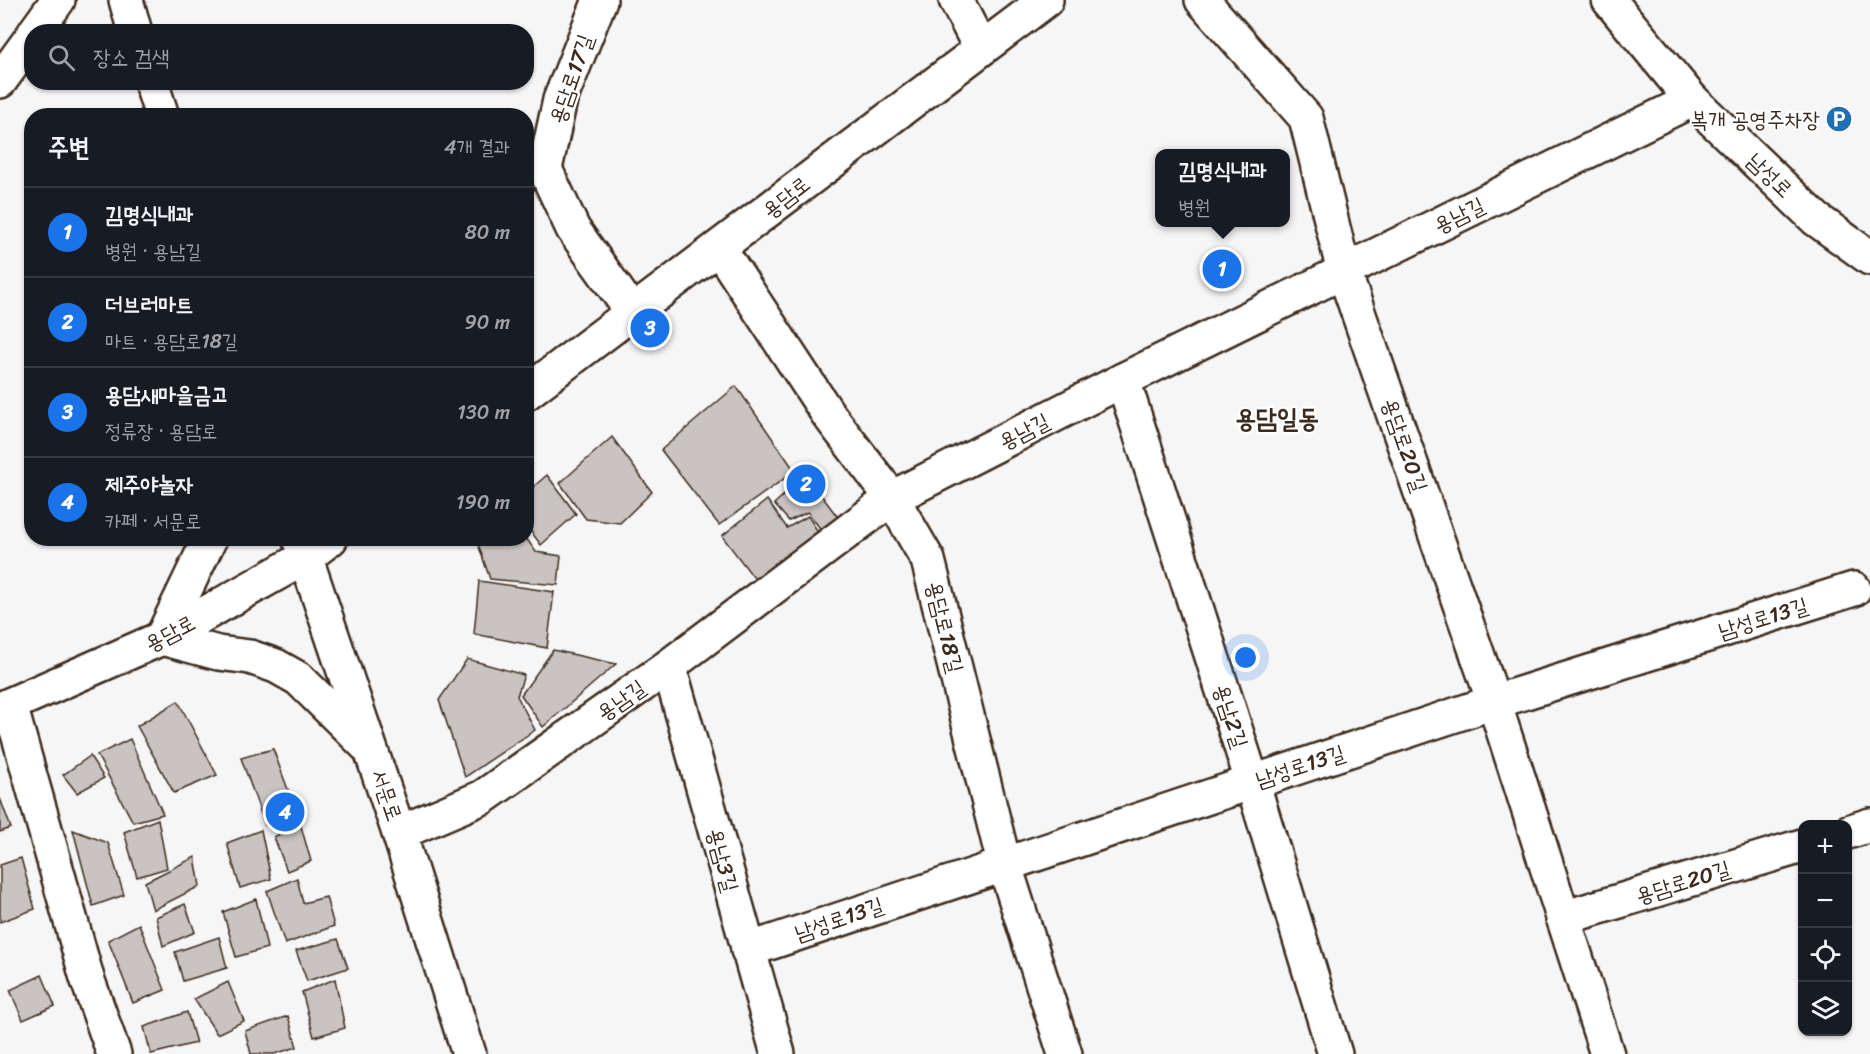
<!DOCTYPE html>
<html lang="ko">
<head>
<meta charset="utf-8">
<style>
  :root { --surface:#171b24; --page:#242831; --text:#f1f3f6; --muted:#9ea1a6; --line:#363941; --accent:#1a73e8 }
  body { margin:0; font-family:Sriracha,"Poor Story",sans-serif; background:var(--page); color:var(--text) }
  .controls { position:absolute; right:18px; bottom:18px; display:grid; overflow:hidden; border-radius:12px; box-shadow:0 2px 4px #0004 }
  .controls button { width:54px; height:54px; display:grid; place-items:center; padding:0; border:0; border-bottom:2px solid var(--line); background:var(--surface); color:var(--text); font:30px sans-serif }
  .you { position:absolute; left:1246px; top:658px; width:21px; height:21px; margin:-15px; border:4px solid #fff; border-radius:50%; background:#1a73e8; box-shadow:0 0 0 9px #1a73e833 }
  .badge { display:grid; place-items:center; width:39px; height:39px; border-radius:50%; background:var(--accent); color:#fff; font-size:20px; font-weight:700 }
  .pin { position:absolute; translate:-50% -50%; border:3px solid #fff; box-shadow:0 2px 6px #0006 }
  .popup { position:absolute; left:1155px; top:149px; width:135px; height:78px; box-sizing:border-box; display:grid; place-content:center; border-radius:12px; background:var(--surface); filter:drop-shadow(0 2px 4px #0005); font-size:20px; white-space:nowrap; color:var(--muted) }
  .popup b { font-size:22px; color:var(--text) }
  .popup::after { content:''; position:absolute; left:50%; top:100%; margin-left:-12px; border:12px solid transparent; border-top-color:var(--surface) }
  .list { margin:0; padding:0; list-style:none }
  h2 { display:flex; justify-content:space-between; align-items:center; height:78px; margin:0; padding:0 24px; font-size:26px }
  h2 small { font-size:20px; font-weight:400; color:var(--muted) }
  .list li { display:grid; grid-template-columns:39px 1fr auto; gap:18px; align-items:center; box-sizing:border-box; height:90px; padding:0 24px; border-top:2px solid var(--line) }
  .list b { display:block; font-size:22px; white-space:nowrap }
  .list p { margin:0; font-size:20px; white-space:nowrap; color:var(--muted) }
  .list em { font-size:20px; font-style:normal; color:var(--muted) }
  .icon { flex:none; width:33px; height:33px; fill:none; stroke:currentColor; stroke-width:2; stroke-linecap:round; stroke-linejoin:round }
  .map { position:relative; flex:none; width:1870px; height:1054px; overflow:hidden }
  .search { position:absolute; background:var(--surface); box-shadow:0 2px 4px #0004; left:24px; top:24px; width:510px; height:66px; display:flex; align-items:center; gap:15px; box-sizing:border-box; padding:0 21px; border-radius:24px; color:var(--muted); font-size:22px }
  .panel { position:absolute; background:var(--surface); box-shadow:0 2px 4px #0004; left:24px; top:108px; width:510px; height:438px; border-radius:24px }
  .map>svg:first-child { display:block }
  .building { fill:#c9c3c1; stroke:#3b2a1e; stroke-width:1.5 }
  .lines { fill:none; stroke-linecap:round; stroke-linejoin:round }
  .minor-casing { stroke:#3b2a1e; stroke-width:38 }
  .secondary-casing { stroke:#3b2a1e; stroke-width:38 }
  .minor { stroke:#fff; stroke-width:33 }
  .secondary { stroke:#fff; stroke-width:33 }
  .labels { text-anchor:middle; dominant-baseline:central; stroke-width:4.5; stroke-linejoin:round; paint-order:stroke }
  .street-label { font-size:22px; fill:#3b2a1e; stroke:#fff }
  .poi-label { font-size:22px; fill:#3b2a1e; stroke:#fff; text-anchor:end }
  .quarter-label { font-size:26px; font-weight:bold; fill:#3b2a1e; stroke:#fff }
</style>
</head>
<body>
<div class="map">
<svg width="1870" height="1054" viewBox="0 0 1870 1054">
  <rect width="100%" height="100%" fill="#f7f6f6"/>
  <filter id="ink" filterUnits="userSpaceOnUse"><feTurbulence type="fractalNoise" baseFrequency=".0167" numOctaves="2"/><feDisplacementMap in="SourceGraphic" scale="12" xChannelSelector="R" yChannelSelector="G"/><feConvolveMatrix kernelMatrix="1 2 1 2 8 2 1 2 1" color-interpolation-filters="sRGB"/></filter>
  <g filter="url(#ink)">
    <g class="building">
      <path d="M736,386L795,471L719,525L661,450Z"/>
      <path d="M612,437L652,492L620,523L586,519L560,483Z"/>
      <path d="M547,475L576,514L541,545L526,525V493Z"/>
      <path d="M806,475L840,520L824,534L808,512L789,521L774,504Z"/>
      <path d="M767,500L787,528L808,516L820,535L757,582L722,536Z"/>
      <path d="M476,538H526L536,552L561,556L558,585L490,579Z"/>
      <path d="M479,581L554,592L547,648L474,634Z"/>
      <path d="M553,650L616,664L543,727L521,695Z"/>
      <path d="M467,659L524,675L517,696L535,730L465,777L439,700Z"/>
      <path d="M178,701L217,775L174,793L137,726Z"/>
      <path d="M130,739L163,814L133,822L97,755Z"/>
      <path d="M273,749L297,814L265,825L241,758Z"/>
      <path d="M90,756L104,778L77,793L63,775Z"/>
      <path d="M0,798L11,828L0,832Z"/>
      <path d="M158,819L167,868L137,877L124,832Z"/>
      <path d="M300,823L311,861L287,871L274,837Z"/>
      <path d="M73,830L108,843L124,895L93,906Z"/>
      <path d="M261,830L271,879L240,888L227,843Z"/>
      <path d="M195,857L200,886L153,910L145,882Z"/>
      <path d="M21,858L35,909L0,922V865Z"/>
      <path d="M297,878L303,903L326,897L334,926L285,944L267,891Z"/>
      <path d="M256,899L267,948L236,957L223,912Z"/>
      <path d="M185,904L195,932L163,946L156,917Z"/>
      <path d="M139,924L165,990L133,1003L108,940Z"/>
      <path d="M219,937L227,968L183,981L175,952Z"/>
      <path d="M338,939L348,968L307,981L296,951Z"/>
      <path d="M42,975L55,1006L23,1020L10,990Z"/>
      <path d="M335,979L345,1028L314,1037L302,992Z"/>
      <path d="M228,982L244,1021L217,1034L194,999Z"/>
      <path d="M187,1012L196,1043L151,1054L144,1027Z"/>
      <path d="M288,1016L297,1047L274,1054H251L245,1031Z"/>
    </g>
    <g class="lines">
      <defs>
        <g id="minor">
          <path d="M600,0L560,100L545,169L573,229L633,313"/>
          <path d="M956,0L980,47"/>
          <path d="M1202,0L1306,118L1344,272L1494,702L1607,1054"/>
          <path d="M35,32L58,0"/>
          <path d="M0,81L32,37"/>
          <path d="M719,248L828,414L892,498L928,560L1004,863L1065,1054"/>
          <path d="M1123,380L1252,781L1335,1054"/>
          <path d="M669,666L778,1054"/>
          <path d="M10,705L87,978L114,1054"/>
          <path d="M1848,832L1870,825"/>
          <path d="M399,833L483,797L669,666L892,498L1123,380L1692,100"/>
          <path d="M1563,918L1802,846"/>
          <path d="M748,950L1494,702L1854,589"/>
        </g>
        <g id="secondary">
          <path d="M126,0L135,32"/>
          <path d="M1609,0L1692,100L1816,219L1870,258"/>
          <path d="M151,82L162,116"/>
          <path d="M526,393L1046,0"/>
          <path d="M210,538L162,638L218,653L250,657L276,666L299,679L367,746"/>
          <path d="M299,538L399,833L469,1054"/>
          <path d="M0,709L162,638L306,557L331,538"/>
        </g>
      </defs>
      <use href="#minor" class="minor-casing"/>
      <use href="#secondary" class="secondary-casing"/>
      <use href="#minor" class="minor"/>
      <use href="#secondary" class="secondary"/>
    </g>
  </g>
  <defs>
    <symbol id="parking-disc" viewBox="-11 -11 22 22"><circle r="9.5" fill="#1f6fb2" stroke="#fff"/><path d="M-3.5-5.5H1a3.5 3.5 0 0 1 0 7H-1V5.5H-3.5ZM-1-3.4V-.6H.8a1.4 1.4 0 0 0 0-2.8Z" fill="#fff"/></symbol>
  </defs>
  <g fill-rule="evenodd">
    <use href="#parking-disc" x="1824" y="104" width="30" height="30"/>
  </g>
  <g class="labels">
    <g class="street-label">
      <text transform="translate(571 79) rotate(-71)">용담로17길</text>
      <text transform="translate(1770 175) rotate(44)">남성로</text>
      <text transform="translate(786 197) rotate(-38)">용담로</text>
      <text transform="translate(1459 215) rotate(-26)">용남길</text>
      <text transform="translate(1024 431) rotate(-27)">용남길</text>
      <text transform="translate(1405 445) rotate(71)">용담로20길</text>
      <text transform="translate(1763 618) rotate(-17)">남성로13길</text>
      <text transform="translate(945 627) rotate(76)">용담로18길</text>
      <text transform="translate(170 633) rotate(-28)">용담로</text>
      <text transform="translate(621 700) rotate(-35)">용남길</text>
      <text transform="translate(1231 716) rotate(72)">용남2길</text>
      <text transform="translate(1300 766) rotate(-18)">남성로13길</text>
      <text transform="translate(387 795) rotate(71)">서문로</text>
      <text transform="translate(723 860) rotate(75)">용남3길</text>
      <text transform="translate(1683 882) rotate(-17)">용담로20길</text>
      <text transform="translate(839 919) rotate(-19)">남성로13길</text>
    </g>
    <g class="poi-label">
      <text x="1820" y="119">복개 공영주차장</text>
    </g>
    <g class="quarter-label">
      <text x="1277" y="418">용담일동</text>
    </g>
  </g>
</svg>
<div class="controls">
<button>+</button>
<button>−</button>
<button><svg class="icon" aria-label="locate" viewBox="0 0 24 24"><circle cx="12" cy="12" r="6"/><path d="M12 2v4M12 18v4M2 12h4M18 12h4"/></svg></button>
<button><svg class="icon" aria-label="layers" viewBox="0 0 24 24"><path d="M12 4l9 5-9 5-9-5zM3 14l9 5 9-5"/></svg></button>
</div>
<div class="you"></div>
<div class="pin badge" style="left:1222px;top:269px">1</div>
<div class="popup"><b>김명식내과</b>병원</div>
<div class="pin badge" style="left:806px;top:484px">2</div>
<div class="pin badge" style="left:650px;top:328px">3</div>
<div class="pin badge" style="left:285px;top:812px">4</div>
<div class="search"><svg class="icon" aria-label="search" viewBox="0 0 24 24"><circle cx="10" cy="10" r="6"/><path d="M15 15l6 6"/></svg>장소 검색</div>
<section class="panel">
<h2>주변<small>4개 결과</small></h2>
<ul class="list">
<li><span class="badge">1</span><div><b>김명식내과</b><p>병원 · 용남길</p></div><em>80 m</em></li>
<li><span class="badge">2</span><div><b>더브러마트</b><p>마트 · 용담로18길</p></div><em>90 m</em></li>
<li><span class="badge">3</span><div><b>용담새마을금고</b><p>정류장 · 용담로</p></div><em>130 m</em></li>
<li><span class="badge">4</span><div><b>제주야놀자</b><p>카페 · 서문로</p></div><em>190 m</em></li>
</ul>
</section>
</div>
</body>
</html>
